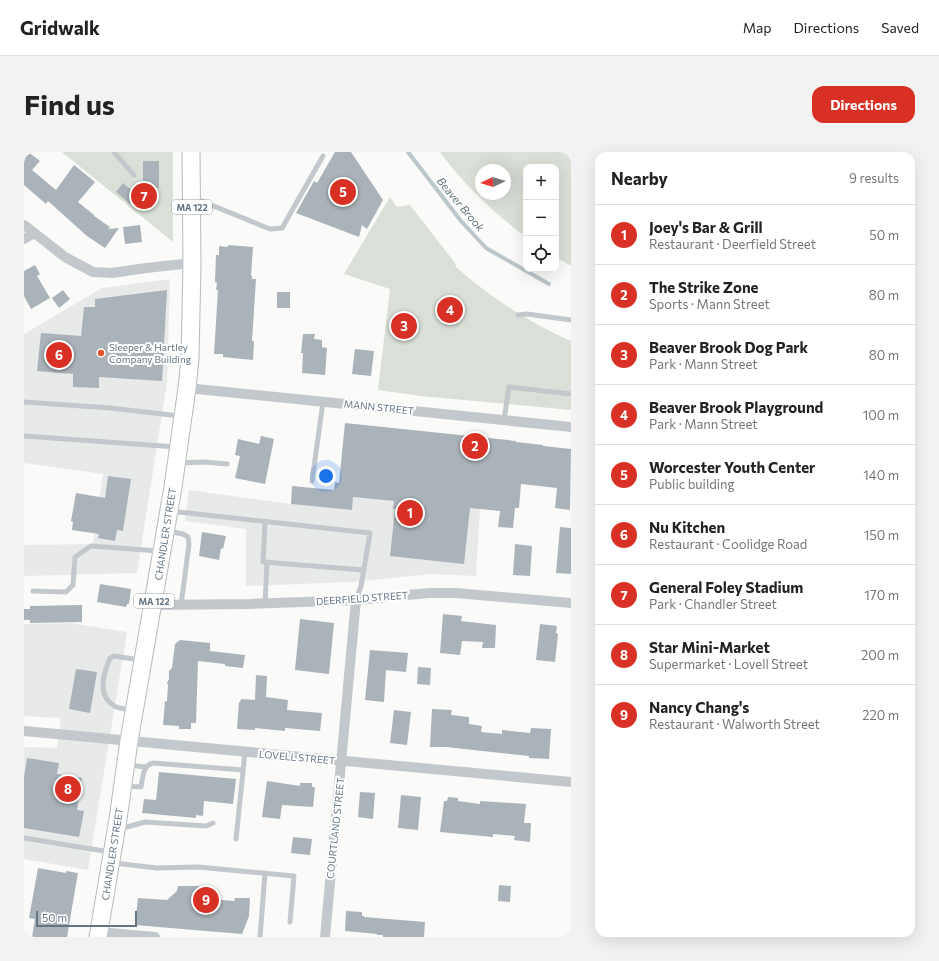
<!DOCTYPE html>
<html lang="en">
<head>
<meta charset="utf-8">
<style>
  :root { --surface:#fff; --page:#f2f2f2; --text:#222; --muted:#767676; --line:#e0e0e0; --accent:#d93025 }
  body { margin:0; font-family:Commissioner,sans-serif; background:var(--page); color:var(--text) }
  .controls { position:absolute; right:12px; top:12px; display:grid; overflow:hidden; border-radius:8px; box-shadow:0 4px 16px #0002 }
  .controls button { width:36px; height:36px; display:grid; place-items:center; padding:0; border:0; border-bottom:1px solid var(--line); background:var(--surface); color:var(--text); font:20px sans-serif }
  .compass { position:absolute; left:451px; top:12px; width:36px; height:36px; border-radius:50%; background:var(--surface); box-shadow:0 4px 16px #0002; rotate:266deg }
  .scale { position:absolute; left:12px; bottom:10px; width:101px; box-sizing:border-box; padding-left:4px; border:2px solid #657683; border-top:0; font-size:11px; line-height:14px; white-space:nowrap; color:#657683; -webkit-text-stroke:3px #fff; paint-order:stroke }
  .you { position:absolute; left:302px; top:324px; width:14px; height:14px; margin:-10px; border:3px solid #fff; border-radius:50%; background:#1a73e8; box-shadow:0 0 0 6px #1a73e833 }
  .badge { display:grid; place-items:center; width:26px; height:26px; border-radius:50%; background:var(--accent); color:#fff; font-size:13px; font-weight:700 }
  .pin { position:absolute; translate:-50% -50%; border:2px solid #fff; box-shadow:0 1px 4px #0006 }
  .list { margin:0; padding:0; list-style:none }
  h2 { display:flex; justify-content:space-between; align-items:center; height:52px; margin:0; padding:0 16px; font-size:17px }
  h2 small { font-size:13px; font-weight:400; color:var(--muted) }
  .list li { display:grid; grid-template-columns:26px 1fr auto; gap:12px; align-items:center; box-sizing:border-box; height:60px; padding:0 16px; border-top:1px solid var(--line) }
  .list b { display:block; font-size:15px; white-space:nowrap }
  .list p { margin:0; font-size:13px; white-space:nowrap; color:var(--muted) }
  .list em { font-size:13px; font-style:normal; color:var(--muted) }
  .icon { flex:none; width:22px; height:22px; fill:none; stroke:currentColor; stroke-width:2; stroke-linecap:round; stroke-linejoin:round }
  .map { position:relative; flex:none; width:547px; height:785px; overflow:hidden; border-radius:12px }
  header { display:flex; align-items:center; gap:24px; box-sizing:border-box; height:56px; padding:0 20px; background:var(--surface); border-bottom:1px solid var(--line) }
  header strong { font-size:19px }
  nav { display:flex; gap:22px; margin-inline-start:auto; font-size:14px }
  .intro { display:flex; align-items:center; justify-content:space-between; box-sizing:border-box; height:96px; padding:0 24px }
  h1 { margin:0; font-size:28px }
  .button { padding:10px 18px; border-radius:12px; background:var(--accent); color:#fff; font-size:14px; font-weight:700 }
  main { display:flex; gap:24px; padding:0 24px }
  aside { flex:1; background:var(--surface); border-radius:12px; box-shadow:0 4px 16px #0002 }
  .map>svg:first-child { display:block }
  .built { fill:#e8e9e9 }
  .green { fill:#dadfd7; fill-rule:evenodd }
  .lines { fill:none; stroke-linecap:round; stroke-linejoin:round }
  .stream { stroke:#bbc7cb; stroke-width:4 }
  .building { fill:#aab3b9 }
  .primary-casing { stroke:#b5babe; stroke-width:19 }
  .lane { stroke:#c3c8cc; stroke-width:5 }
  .street { stroke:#c3c8cc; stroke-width:10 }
  .primary { stroke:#fff; stroke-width:17 }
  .poi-dot { fill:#e4572e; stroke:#fff; stroke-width:1.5 }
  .labels { text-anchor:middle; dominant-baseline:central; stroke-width:4; stroke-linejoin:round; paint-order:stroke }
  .shield { fill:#fff; stroke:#939fa8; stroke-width:1 }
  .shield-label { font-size:9px; font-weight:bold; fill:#657683 }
  .poi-label { font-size:10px; fill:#657683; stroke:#fff; text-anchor:start }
  .street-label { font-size:10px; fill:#657683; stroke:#fff }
  .water-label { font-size:11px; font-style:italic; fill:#60757c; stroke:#fff }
</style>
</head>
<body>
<header>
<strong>Gridwalk</strong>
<nav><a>Map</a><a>Directions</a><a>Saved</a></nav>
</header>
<div class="intro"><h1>Find us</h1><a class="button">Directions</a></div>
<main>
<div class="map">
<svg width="547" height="785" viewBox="0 0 547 785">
  <rect width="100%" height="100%" fill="#fafaf8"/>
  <g class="built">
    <path d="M146,127L143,230L113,421L0,424V393L69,392L79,322L0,311V182L78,136Z"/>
    <path d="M165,338L267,352L327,358L329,345L456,357L452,424L408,422L327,430L222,434V377L161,369Z"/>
    <path d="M46,471L103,480L64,718L0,707V595L33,596L37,566L0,564V472Z"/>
  </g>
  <g class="green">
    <path d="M38,0H149V90Z"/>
    <path d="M416,0H547V114L532,105V15H502V85C470,61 440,33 416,0ZM457,18H481V42H457Z"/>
    <path d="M366,45L373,55L386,53L431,111L432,115C466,145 505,171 547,189V258L397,244L354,238L366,137L320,122Z"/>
  </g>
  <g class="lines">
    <path class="stream" d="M384,0L437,69L462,96L525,132"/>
  </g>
  <g class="building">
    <path d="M0,0H4L16,9L8,18L32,38L50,13L71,30L54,50L70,63V64L86,75L84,77L95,76L81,96L63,84L24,49L22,52L0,33Z"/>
    <path d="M311,0H327L359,48L343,77L338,73L335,85L272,61L290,29L293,31Z"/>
    <rect x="119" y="9" width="16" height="27"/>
    <path d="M99,31L114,44L106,52L92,40Z"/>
    <path d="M116,73L118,90L101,92L99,75Z"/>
    <path d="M204,93L229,95L227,124H228V127H232L228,189H230L229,208L199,205V202H190L194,138H192L193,131L191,130L192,103H195V94L204,95Z"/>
    <path d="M11,113L16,122L13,124L26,146L7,157L0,144V119Z"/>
    <path d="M39,138L46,147L35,156L28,146Z"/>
    <path d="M143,138L138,229L75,225V236L49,235V222L13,219L17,181L57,184L60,155H71V147Z"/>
    <rect x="253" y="140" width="13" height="16"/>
    <path d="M279,182H291L290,187L298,188V195L303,196L301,223L278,221L279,201H277Z"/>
    <path d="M331,197L350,199L347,224L328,222Z"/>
    <path d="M321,271L492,289V290L519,293V294L547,297L546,358L531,356L533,336L497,332L495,356H491L489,376L474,375L476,359L446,356L440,412L366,404L371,357H369L370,349L329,345L328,358L267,352L268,334L310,338L311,330L315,331Z"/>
    <path d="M237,284L250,287L241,332L211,326L216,304L211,303L214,287L235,292Z"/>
    <path d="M84,324L107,327L99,379L93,378L91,389L74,386L75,382L48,378L49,370L47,369L52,341L81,346Z"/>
    <path d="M536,375L547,376V422L532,421Z"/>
    <path d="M178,380L202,384L199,397L197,396L195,408L175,404Z"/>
    <path d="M491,392L508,394L506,424L489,423Z"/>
    <path d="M76,432L107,437L105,452H103L102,455L73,450Z"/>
    <path d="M58,453V470L6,471V468H0V457H6V454Z"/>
    <path d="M419,462L438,464L437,469L472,473L471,496H458L459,490L438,489L436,503L416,501Z"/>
    <path d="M276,467L310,471L305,522L271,518Z"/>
    <path d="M516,472L533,474L532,481L534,482L531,510L512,508Z"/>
    <path d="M156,488L186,491V499L221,503L219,516L201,514V512L174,509L172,571H167V577H155V574L139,573L141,549H143L144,533L143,531L145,527V519L148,516L151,492Z"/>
    <path d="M346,498L384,501L382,520L362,518L360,550L341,548Z"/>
    <path d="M394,515L407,516L406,533L393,532Z"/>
    <path d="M52,517L73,520L66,561L45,557Z"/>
    <path d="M232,523L243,524L242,545L264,548L263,558L298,561L296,579L261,576V579L231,576V578L213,577L215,550H216L217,547L231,548Z"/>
    <path d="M408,557L428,558L427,563L445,565V572L458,574L457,580L478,582V578L506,581L507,576L527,577L525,607L505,606V604L422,595H406Z"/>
    <path d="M370,558L387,560L383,593L366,591Z"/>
    <path d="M3,606L35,611L33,622L58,626L53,658L60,659L55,685L0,676V625Z"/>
    <path d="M135,620L212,627L209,652L180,649L179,664L172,663V666L118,661L120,647L132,648Z"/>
    <path d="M243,629L276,634V631H288V635H291L289,655L258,653L256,667L238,665Z"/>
    <path d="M336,640L351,641L349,667L334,665Z"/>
    <path d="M377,643L397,645L394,678L374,676Z"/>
    <path d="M424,645L434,646V649L456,652V649L502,652L500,671H507L506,690L490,688L491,684L469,682V685L416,680L420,649H423Z"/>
    <path d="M269,685L288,687L286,703L267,701Z"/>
    <path d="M14,716L42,721V719L54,721L43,785H8L11,767L5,766Z"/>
    <path d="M475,733L487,734L486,750L474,749Z"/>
    <path d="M154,734H184V747L210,749L211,746H226L225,764L218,782L111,773L114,746L143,748L153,739Z"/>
    <path d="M322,759L338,760V764H340V765L401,770L400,785H359V783H353V782L321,779Z"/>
  </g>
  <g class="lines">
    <defs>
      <path id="primary" d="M74,785L94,667L105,589L149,335L163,236L166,207L168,111L167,0"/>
    </defs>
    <use href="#primary" class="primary-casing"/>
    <g class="lane">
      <path d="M90,0L110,23"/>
      <path d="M170,46L246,77L258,76L299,4"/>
      <path d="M494,163L503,162L547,168"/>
      <path d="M0,250L86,256L156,264"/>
      <path d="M480,268L485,235L547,242"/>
      <path d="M0,284L153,295"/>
      <path d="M155,311L180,310L203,312"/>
      <path d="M288,329L299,250"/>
      <path d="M146,359L346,381L337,434L332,448"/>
      <path d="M241,370L239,410L340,418"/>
      <path d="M143,379L159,382L164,385L165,392L157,453"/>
      <path d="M9,439L42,440L49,433L51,405L67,394L135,399"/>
      <path d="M241,452L243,410"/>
      <path d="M107,557C102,557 93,557 89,553C73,543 80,520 86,506L90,504L116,508"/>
      <path d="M104,613L121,615"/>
      <path d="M102,634L117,635C119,625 119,613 129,611L219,618"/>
      <path d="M96,675H103L121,670L182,674L189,671"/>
      <path d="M0,686L86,700"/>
      <path d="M212,687L221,600"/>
      <path d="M90,711L133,716L174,715L270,724L266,770"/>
      <path d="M236,785L241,721"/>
    </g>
    <g class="street">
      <path d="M0,73L41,105L69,120L88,121L122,116L168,111"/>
      <path d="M0,87L10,81"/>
      <path d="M163,236L547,275"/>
      <path d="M129,453L226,452L332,448L405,441H432L547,451"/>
      <path d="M0,579L547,630"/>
      <path d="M75,780L131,785"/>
      <path d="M301,785L332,448"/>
    </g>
    <use href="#primary" class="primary"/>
  </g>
  <circle class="poi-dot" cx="77" cy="201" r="4"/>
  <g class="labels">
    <g class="shield">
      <rect x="148" y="48" width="40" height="14" rx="3"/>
      <rect x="110" y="442" width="40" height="14" rx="3"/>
    </g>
    <g class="shield-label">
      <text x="168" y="55">MA 122</text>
      <text x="130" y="449">MA 122</text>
    </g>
    <g class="poi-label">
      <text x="85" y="195">Sleeper &amp; Hartley<tspan x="85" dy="12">Company Building</tspan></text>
    </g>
    <g class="street-label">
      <text transform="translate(355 255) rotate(6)">MANN STREET</text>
      <text transform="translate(141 382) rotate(-81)">CHANDLER STREET</text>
      <text transform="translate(338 446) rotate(-4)">DEERFIELD STREET</text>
      <text transform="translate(273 605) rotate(5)">LOVELL STREET</text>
      <text transform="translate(311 676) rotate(-84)">COURTLAND STREET</text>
      <text transform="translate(88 702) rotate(-81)">CHANDLER STREET</text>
    </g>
    <g class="water-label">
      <text transform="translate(437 52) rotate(50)">Beaver Brook</text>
    </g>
  </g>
</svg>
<div class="controls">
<button>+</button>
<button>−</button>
<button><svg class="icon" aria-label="locate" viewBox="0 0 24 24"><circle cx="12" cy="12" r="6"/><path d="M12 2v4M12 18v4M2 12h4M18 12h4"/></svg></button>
</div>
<svg class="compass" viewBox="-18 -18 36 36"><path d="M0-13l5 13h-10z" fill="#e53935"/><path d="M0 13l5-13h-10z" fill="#767676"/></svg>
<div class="scale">50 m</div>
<div class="you"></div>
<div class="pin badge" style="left:386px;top:361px">1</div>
<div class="pin badge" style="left:451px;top:294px">2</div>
<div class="pin badge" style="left:380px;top:174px">3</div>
<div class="pin badge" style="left:426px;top:158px">4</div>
<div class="pin badge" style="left:319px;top:40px">5</div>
<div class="pin badge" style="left:35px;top:203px">6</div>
<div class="pin badge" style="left:120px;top:44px">7</div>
<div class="pin badge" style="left:44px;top:637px">8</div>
<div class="pin badge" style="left:182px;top:748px">9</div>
</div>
<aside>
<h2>Nearby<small>9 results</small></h2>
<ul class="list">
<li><span class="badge">1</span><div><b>Joey's Bar &amp; Grill</b><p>Restaurant · Deerfield Street</p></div><em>50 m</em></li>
<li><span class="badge">2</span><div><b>The Strike Zone</b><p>Sports · Mann Street</p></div><em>80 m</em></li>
<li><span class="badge">3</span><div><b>Beaver Brook Dog Park</b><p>Park · Mann Street</p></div><em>80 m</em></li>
<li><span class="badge">4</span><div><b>Beaver Brook Playground</b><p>Park · Mann Street</p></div><em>100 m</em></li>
<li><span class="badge">5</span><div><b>Worcester Youth Center</b><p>Public building</p></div><em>140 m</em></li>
<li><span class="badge">6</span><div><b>Nu Kitchen</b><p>Restaurant · Coolidge Road</p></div><em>150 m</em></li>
<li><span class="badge">7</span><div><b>General Foley Stadium</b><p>Park · Chandler Street</p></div><em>170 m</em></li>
<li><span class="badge">8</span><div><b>Star Mini-Market</b><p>Supermarket · Lovell Street</p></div><em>200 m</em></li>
<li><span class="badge">9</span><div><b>Nancy Chang's</b><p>Restaurant · Walworth Street</p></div><em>220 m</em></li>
</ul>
</aside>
</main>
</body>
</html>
